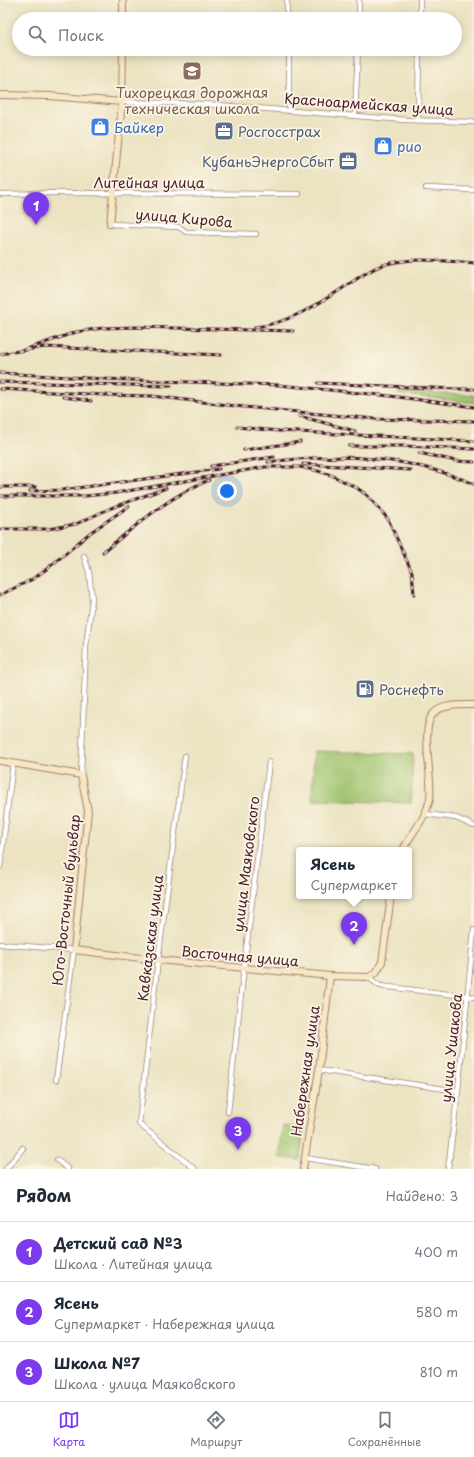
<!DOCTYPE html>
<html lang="ru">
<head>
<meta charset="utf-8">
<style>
  :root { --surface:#fff; --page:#f6f6f7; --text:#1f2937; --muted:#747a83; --line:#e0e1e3; --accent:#7c3aed }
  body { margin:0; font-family:"Playpen Sans",sans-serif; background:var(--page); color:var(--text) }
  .you { position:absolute; left:227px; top:491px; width:14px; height:14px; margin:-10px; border:3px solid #fff; border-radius:50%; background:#1a73e8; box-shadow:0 0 0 6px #1a73e833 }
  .badge { display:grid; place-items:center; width:26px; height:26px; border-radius:50%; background:var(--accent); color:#fff; font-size:13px; font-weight:700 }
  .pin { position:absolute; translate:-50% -33px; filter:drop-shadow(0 1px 2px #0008) }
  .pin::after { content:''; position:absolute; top:21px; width:14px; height:12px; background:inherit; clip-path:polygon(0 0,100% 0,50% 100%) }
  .popup { position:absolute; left:296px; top:847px; width:116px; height:52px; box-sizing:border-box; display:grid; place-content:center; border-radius:4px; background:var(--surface); filter:drop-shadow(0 1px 3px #0005); font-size:13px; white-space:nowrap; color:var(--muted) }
  .popup b { font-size:15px; color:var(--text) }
  .popup::after { content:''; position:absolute; left:50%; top:100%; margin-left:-8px; border:8px solid transparent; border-top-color:var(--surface) }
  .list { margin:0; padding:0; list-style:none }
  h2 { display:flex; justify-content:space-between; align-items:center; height:52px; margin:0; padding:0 16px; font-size:17px }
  h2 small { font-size:13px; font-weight:400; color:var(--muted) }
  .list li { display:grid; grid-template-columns:26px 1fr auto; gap:12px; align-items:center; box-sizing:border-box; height:60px; padding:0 16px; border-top:1px solid var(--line) }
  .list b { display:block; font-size:15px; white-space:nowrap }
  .list p { margin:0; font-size:13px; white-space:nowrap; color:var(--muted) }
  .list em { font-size:13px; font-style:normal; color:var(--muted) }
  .icon { flex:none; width:22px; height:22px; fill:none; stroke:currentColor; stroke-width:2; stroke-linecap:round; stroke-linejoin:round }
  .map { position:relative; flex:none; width:474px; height:1169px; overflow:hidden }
  .search { position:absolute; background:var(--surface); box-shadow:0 2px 10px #0003; left:12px; right:12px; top:12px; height:44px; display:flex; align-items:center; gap:10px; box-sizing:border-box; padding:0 14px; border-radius:22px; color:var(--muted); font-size:15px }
  .sheet { height:232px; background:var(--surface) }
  nav { display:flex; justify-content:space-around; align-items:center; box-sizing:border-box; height:56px; border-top:1px solid var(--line); background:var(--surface); font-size:11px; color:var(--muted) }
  nav a { display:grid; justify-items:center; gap:2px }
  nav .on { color:var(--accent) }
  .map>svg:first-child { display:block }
  .green { fill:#9fc36d; stroke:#74714c }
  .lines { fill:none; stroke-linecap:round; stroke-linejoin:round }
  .street-casing { stroke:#9a8176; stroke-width:6 }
  .secondary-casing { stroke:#9a8176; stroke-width:8 }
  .street { stroke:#fff; stroke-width:4.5 }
  .secondary { stroke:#f8e7c3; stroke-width:6 }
  .rail-casing { stroke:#4a1f2b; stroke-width:3 }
  .rail { stroke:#fcf5e5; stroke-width:1.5; stroke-dasharray:4.5; stroke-linecap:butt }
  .labels { text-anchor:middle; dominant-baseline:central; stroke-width:3.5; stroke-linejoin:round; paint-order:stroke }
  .education-label { font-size:14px; fill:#785e54; stroke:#fcf5e5 }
  .street-label { font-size:14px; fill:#4a1f2b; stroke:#fcf5e5 }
  .shop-label { font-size:14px; fill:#366cbe; stroke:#fcf5e5; text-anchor:start }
  .service-label { font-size:14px; fill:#4e5e75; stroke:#fcf5e5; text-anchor:start }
</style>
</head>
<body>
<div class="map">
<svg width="474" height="1169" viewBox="0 0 474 1169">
  <rect width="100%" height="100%" fill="#fcf5e5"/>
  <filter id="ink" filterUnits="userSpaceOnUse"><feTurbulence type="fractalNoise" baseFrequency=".025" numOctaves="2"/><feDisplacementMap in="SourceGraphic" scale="8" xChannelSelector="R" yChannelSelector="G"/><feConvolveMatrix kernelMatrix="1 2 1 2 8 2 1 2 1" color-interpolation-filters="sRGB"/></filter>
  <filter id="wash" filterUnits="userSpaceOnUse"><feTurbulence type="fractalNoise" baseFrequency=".012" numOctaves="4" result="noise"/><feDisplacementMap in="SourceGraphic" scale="16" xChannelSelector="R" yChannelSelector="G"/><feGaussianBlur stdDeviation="0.9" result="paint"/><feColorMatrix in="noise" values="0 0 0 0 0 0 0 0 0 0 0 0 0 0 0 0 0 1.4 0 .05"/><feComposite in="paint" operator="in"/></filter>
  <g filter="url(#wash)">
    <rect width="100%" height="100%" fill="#ebe3c1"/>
    <g class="green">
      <path d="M398,392L474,395V403L398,394Z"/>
      <path d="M314,751L413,754L411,803L312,800Z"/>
      <path d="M283,1125L304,1128L300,1160L279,1157Z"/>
    </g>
  </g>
  <g filter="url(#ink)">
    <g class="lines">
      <defs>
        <g id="street">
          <path d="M287,0V19"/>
          <path d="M359,19V0"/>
          <path d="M420,19V0"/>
          <path d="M289,49V111"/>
          <path d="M122,102L205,104L406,120L474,122"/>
          <path d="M355,116L358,49"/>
          <path d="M418,120L419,49"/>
          <path d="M426,188L474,190"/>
          <path d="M0,194L58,193L299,194"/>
          <path d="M110,224L179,227L186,232L256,234"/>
          <path d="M185,756L158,960L139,1124L195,1169"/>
          <path d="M81,775L86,646L92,599L89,572L84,556"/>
          <path d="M426,814L456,818L474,826"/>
          <path d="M0,867L13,763"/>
          <path d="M0,944L74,950L56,1080"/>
          <path d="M368,977L380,986L474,997"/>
          <path d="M319,1070L458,1091"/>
          <path d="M228,1112L244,967L269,762"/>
          <path d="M305,1158L375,1169"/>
          <path d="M57,1160L68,1169"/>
          <path d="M6,1169L23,1148"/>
          <path d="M448,1169L458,1091L474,930"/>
        </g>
        <g id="secondary">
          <path d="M123,19V0"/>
          <path d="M0,95L49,96L122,102"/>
          <path d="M110,224L122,102L123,49"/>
          <path d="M0,761L81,775L88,811L74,950L158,960L330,976L368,977L376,973L382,962L391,896"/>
          <path d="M403,850C412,831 425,821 430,799C433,779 420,728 433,714C441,704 462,705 474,705"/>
          <path d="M303,1169L319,1070L330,976"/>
        </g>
      </defs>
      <use href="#street" class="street-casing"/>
      <use href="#secondary" class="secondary-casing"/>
      <use href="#street" class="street"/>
      <use href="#secondary" class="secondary"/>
      <defs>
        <g id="rail">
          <path d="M255,327C287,324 317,305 343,288C355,280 367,271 380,266C408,256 445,261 474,263"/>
          <path d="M24,350L76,332L103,328L137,327L293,331"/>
          <path d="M0,354L45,347L221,355"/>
          <path d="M0,373L104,379L279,385L390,396L474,407"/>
          <path d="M0,382L171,386"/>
          <path d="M318,383L456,389H474"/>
          <path d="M0,389L104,395L152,396L244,407L376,419L474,421"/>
          <path d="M63,397L91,401"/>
          <path d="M299,416L355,431"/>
          <path d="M237,427L279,431L474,441"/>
          <path d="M349,446H403L474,449"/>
          <path d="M244,450L300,442"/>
          <path d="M419,453L456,461L474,462"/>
          <path d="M268,462C340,453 406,455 474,484"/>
          <path d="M303,464L411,470"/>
          <path d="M211,466L274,457"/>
          <path d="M0,487H36"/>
          <path d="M30,491L62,490L219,469"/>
          <path d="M0,496H85L116,493L265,467H300L318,471L331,475L357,488L368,496L388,519L412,572L414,594"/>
          <path d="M1,529H48L76,524L111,508L166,488"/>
          <path d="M103,552C137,525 169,496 209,480"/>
          <path d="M0,595L31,580L48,568L91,532L129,506"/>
        </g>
      </defs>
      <use href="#rail" class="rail-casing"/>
      <use href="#rail" class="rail"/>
    </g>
  </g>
  <defs>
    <symbol id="university-square" viewBox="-11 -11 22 22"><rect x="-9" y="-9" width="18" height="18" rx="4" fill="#8d6e63" stroke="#fcf5e5"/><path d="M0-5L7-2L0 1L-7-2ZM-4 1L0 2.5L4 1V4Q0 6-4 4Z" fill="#fff"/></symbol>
    <symbol id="shop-square" viewBox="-11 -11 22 22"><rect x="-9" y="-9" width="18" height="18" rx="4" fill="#3f7fe0" stroke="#fcf5e5"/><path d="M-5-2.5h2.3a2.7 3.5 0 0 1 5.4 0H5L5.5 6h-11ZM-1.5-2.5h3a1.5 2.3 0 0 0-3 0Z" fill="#fff"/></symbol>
    <symbol id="office-square" viewBox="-11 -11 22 22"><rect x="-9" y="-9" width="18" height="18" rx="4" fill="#5c6f8a" stroke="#fcf5e5"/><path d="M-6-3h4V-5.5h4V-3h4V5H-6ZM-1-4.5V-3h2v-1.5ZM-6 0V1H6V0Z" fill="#fff"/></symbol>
    <symbol id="fuel-square" viewBox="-11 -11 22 22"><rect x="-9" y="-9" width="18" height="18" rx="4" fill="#5c6f8a" stroke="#fcf5e5"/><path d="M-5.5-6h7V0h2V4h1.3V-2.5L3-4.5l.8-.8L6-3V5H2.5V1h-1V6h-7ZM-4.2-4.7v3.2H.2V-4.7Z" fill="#fff"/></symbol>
  </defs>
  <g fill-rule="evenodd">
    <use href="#university-square" x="181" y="60" width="22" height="22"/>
    <use href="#shop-square" x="89" y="116" width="22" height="22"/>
    <use href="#office-square" x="213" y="120" width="22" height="22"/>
    <use href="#shop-square" x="372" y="135" width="22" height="22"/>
    <use href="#office-square" x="337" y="150" width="22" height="22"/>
    <use href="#fuel-square" x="354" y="678" width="22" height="22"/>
  </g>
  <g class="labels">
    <g class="education-label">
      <text x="192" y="92">Тихорецкая дорожная<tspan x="192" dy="16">техническая школа</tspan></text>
    </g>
    <g class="street-label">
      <text transform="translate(369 104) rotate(4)">Красноармейская улица</text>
      <text x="149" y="182">Литейная улица</text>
      <text transform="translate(184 218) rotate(5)">улица Кирова</text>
      <text transform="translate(246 864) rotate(-83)">улица Маяковского</text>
      <text transform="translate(66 900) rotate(-84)">Юго-Восточный бульвар</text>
      <text transform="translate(150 938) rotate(-83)">Кавказская улица</text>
      <text transform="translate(240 956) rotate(5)">Восточная улица</text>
      <text transform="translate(451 1048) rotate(-84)">улица Ушакова</text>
      <text transform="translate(305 1071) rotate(-82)">Набережная улица</text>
    </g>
    <g class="shop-label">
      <text x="114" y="127">Байкер</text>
      <text x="397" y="146">рио</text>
    </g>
    <g class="service-label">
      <text x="238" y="131">Росгосстрах</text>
      <text x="334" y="161" text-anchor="end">КубаньЭнергоСбыт</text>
      <text x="379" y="689">Роснефть</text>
    </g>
  </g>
</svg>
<div class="you"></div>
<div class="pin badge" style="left:36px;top:225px">1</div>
<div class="pin badge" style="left:354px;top:945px">2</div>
<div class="popup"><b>Ясень</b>Супермаркет</div>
<div class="pin badge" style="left:238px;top:1150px">3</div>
<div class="search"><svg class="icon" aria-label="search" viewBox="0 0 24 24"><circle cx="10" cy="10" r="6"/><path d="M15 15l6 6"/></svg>Поиск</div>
</div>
<section class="sheet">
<h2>Рядом<small>Найдено: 3</small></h2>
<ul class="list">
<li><span class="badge">1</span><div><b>Детский сад №3</b><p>Школа · Литейная улица</p></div><em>400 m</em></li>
<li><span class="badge">2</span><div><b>Ясень</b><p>Супермаркет · Набережная улица</p></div><em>580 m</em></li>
<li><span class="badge">3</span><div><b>Школа №7</b><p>Школа · улица Маяковского</p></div><em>810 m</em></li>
</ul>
</section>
<nav>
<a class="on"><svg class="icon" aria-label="map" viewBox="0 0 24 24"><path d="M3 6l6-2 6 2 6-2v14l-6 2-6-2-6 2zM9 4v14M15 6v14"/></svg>Карта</a>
<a><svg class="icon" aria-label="directions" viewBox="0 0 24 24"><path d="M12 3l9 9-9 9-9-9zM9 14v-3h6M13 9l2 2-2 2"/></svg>Маршрут</a>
<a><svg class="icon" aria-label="saved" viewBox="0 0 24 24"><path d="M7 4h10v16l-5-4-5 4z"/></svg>Сохранённые</a>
</nav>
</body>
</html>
